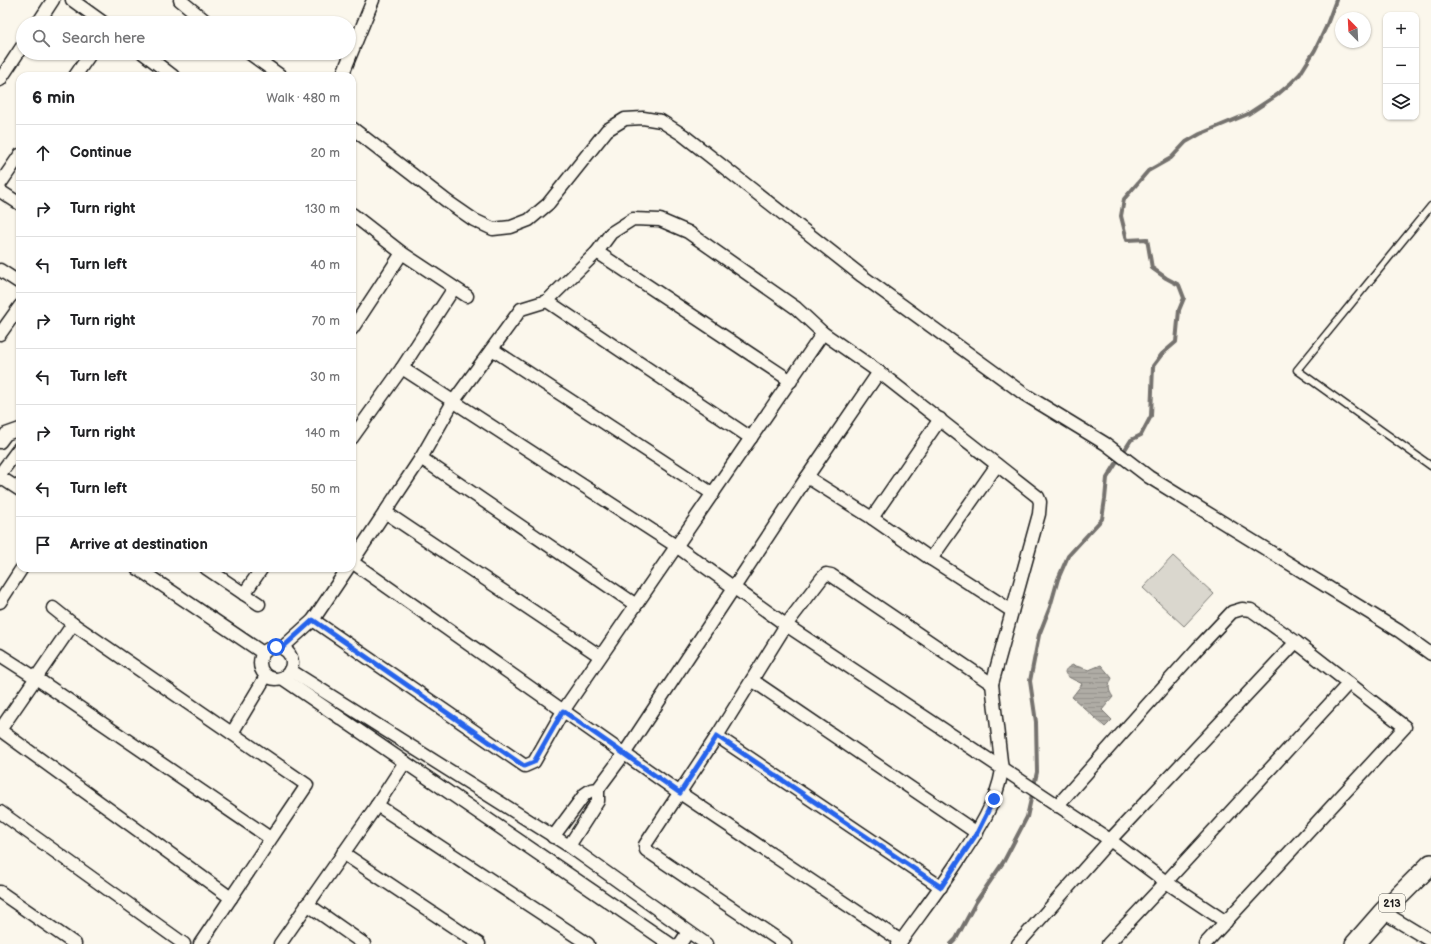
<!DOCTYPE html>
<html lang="en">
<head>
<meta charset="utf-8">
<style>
  :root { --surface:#fff; --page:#f6f6f6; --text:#202124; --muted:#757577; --line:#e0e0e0 }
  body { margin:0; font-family:"Balsamiq Sans",sans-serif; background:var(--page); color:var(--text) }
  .controls { position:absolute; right:12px; top:12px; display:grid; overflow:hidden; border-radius:8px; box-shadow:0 1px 3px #0004 }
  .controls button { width:36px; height:36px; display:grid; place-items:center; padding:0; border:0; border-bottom:1px solid var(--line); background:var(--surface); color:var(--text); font:20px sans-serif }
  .compass { position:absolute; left:1335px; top:12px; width:36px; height:36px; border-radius:50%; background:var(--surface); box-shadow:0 1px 3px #0004; rotate:336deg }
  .stop { position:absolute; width:12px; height:12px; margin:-9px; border:3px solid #2563eb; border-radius:50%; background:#fff }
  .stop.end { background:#2563eb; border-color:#fff; box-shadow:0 1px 4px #0008 }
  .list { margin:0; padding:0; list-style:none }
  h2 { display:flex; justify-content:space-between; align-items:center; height:52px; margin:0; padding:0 16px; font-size:17px }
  h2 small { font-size:13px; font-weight:400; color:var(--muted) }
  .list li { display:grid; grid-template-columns:26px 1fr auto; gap:12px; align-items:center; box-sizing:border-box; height:56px; padding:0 16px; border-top:1px solid var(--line) }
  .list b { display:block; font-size:15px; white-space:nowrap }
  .list em { font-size:13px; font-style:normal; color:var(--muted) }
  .icon { flex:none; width:22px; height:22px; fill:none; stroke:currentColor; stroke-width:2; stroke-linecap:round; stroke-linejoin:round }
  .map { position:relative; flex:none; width:1431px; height:944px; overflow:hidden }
  .search { position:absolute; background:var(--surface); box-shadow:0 1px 3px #0004; left:16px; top:16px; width:340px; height:44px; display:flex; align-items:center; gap:10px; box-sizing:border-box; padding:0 14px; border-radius:22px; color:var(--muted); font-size:15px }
  .panel { position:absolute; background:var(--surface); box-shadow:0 1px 3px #0004; left:16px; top:72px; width:340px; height:500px; border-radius:12px }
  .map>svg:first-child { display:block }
  .park { fill:#dad7ce; stroke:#7b7a75 }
  .water { fill:url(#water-rules); stroke:#74726e }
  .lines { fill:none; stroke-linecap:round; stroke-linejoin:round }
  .stream { stroke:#74726e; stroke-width:4 }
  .lane-casing { stroke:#1c1c1c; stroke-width:9 }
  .street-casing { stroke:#1c1c1c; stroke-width:15 }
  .primary-casing { stroke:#1c1c1c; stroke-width:22 }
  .lane { stroke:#fbf7ec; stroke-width:6 }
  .street { stroke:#fbf7ec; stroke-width:12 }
  .primary { stroke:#fbf7ec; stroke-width:19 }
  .route { stroke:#2563eb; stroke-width:5 }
  .labels { text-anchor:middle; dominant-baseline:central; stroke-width:4; stroke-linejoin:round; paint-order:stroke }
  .shield { fill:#fbf7ec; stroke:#5f5e5a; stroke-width:1 }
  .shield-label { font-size:11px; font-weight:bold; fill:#1c1c1c }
</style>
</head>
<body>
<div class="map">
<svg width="1431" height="944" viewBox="0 0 1431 944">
  <defs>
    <pattern id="water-rules" width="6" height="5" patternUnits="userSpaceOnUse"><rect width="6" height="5" fill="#afaca5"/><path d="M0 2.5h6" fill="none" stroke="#96938d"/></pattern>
  </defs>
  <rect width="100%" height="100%" fill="#fbf7ec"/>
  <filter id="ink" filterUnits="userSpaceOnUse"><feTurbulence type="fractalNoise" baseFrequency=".025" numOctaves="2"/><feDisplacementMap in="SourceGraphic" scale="8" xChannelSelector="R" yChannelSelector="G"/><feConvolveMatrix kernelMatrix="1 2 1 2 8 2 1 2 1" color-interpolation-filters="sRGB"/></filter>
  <g filter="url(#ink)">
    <path class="park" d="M1173,556L1214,594L1184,626L1143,588Z"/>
    <path class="water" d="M1073,665L1089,670L1101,665L1112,678C1108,686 1108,690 1113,697L1102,710L1112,720L1105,727L1072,697L1082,684C1079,681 1052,674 1073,665Z"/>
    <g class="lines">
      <path class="stream" d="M951,944L956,939L976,902L1004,861L1027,817L1037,772L1036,722L1030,681L1039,635L1050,607L1058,579L1068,556L1102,519L1105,499L1107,478L1131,440L1141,435L1151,416L1153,366L1162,354L1176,342L1179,310L1184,298L1179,285L1166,278L1152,268L1147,239L1127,240L1121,216L1124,199L1148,171L1171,158L1186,142L1200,134L1248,114L1277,95L1291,83L1300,74L1315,50L1326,27L1336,0"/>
      <defs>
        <path id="lane" d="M1431,206L1297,370L1431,466"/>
        <g id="street">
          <path d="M72,0L104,23"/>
          <path d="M180,0L208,23"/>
          <path d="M38,23L53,0"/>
          <path d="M143,53L173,76"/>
          <path d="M249,53L281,76"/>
          <path d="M75,76L91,53"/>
          <path d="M342,76L373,0"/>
          <path d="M0,80L23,45"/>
          <path d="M352,128L448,202L474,220L493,229L511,227L529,220L548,204L607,130L625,119L643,118L661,121L683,135L862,276L1024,394L1106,444L1149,477L1399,631L1431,654"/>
          <path d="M0,184L20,155"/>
          <path d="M0,191L20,204"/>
          <path d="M352,214L402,253L467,296"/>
          <path d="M597,252L611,233L633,219L660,220L688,232L796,308L823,333L879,372L1038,497L1040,502L1039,514L992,684L1002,770C997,802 978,831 960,858C942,886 921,913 901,941L897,944"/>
          <path d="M0,270L20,283"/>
          <path d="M547,301L597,252L791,381"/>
          <path d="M352,329L402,253"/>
          <path d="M0,334L20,306"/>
          <path d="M492,349L713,494"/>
          <path d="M402,368L676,546L786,625L1110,840L1166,882L1226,922"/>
          <path d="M352,438L402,368L454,288"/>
          <path d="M0,442L6,434L20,429"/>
          <path d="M421,458L636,605"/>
          <path d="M0,474L20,447"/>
          <path d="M0,477L20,490"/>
          <path d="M807,477L872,518L931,559L1012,611"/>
          <path d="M385,512L600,656"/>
          <path d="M872,518L940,419"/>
          <path d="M931,559L997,465"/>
          <path d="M352,562L680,793L901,941"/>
          <path d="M352,562L421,458L453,402L521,309L547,301L751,438"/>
          <path d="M137,568L263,653"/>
          <path d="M206,568L259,604"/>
          <path d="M244,594L262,568"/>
          <path d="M0,602L22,568"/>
          <path d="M53,608L73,624L307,785L200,944"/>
          <path d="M313,620L525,766L534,762L563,711L823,333"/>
          <circle cx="276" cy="663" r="16"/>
          <path d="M282,648L313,620L348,568"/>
          <path d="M0,655L36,678L270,838"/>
          <path d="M290,670L569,846L706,944"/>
          <path d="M282,678L670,944"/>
          <path d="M752,680L977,833"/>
          <path d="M0,730L231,898"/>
          <path d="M0,730L73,624"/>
          <path d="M232,733L266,676"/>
          <path d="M717,736L941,887"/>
          <path d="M377,805L588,944"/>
          <path d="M1057,806L1198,648L1232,612L1242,609L1251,610L1296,642L1405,727L1205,944"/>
          <path d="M0,812L184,944"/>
          <path d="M553,837L585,794L591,790L598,789L624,754L807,477L879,372"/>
          <path d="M569,846L598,801V789"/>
          <path d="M343,853L479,944"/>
          <path d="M0,892L75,944"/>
          <path d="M307,904L364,944"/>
          <path d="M1383,912L1431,941"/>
          <path d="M280,944L377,805L405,762"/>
          <path d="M680,944L688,932"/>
          <path d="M785,944L646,850L645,845L717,736L786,625L822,578L826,574L831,575L992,684"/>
          <path d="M1018,944L1110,840L1296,642"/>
          <path d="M1108,944L1166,882L1348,684"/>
        </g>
        <path id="primary" d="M1355,944L1383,912L1431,864"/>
      </defs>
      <use href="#lane" class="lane-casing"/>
      <use href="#street" class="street-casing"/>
      <use href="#primary" class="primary-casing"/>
      <use href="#lane" class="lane"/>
      <use href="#street" class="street"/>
      <use href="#primary" class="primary"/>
    </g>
  </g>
  <g class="lines" filter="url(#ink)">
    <path class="route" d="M276,647L282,648L313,620L524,766L534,762L563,711L680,793L717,736L941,887L977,833L994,799"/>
  </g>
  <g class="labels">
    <rect class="shield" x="1379" y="894" width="26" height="18" rx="3"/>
    <g class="shield-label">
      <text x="1392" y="903">213</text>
    </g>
  </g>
</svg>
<div class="controls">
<button>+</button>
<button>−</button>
<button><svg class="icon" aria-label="layers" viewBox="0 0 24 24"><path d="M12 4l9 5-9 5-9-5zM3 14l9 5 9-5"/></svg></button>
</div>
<svg class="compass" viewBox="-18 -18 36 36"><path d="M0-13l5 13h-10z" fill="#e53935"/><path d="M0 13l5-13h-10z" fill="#757577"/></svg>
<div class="stop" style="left:276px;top:647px"></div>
<div class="stop end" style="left:994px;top:799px"></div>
<div class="search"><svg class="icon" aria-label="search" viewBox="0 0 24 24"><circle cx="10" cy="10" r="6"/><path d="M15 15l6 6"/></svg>Search here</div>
<section class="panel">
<h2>6 min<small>Walk · 480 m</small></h2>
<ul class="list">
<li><svg class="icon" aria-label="ahead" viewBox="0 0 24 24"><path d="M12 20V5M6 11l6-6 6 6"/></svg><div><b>Continue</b></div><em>20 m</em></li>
<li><svg class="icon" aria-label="right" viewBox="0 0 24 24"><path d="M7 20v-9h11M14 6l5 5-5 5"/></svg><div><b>Turn right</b></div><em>130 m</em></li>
<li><svg class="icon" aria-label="left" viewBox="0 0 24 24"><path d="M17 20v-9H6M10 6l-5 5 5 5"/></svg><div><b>Turn left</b></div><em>40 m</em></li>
<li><svg class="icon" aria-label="right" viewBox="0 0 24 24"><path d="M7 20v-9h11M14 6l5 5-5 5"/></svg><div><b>Turn right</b></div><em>70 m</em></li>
<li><svg class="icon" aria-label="left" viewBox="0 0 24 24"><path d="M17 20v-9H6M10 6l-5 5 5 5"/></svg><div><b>Turn left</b></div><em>30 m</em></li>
<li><svg class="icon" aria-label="right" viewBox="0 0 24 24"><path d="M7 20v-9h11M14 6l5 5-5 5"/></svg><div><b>Turn right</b></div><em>140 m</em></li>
<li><svg class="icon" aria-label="left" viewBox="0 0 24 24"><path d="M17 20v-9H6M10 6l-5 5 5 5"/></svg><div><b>Turn left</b></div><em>50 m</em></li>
<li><svg class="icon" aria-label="arrive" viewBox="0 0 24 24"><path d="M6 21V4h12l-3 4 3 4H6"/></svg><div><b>Arrive at destination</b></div></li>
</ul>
</section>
</div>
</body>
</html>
